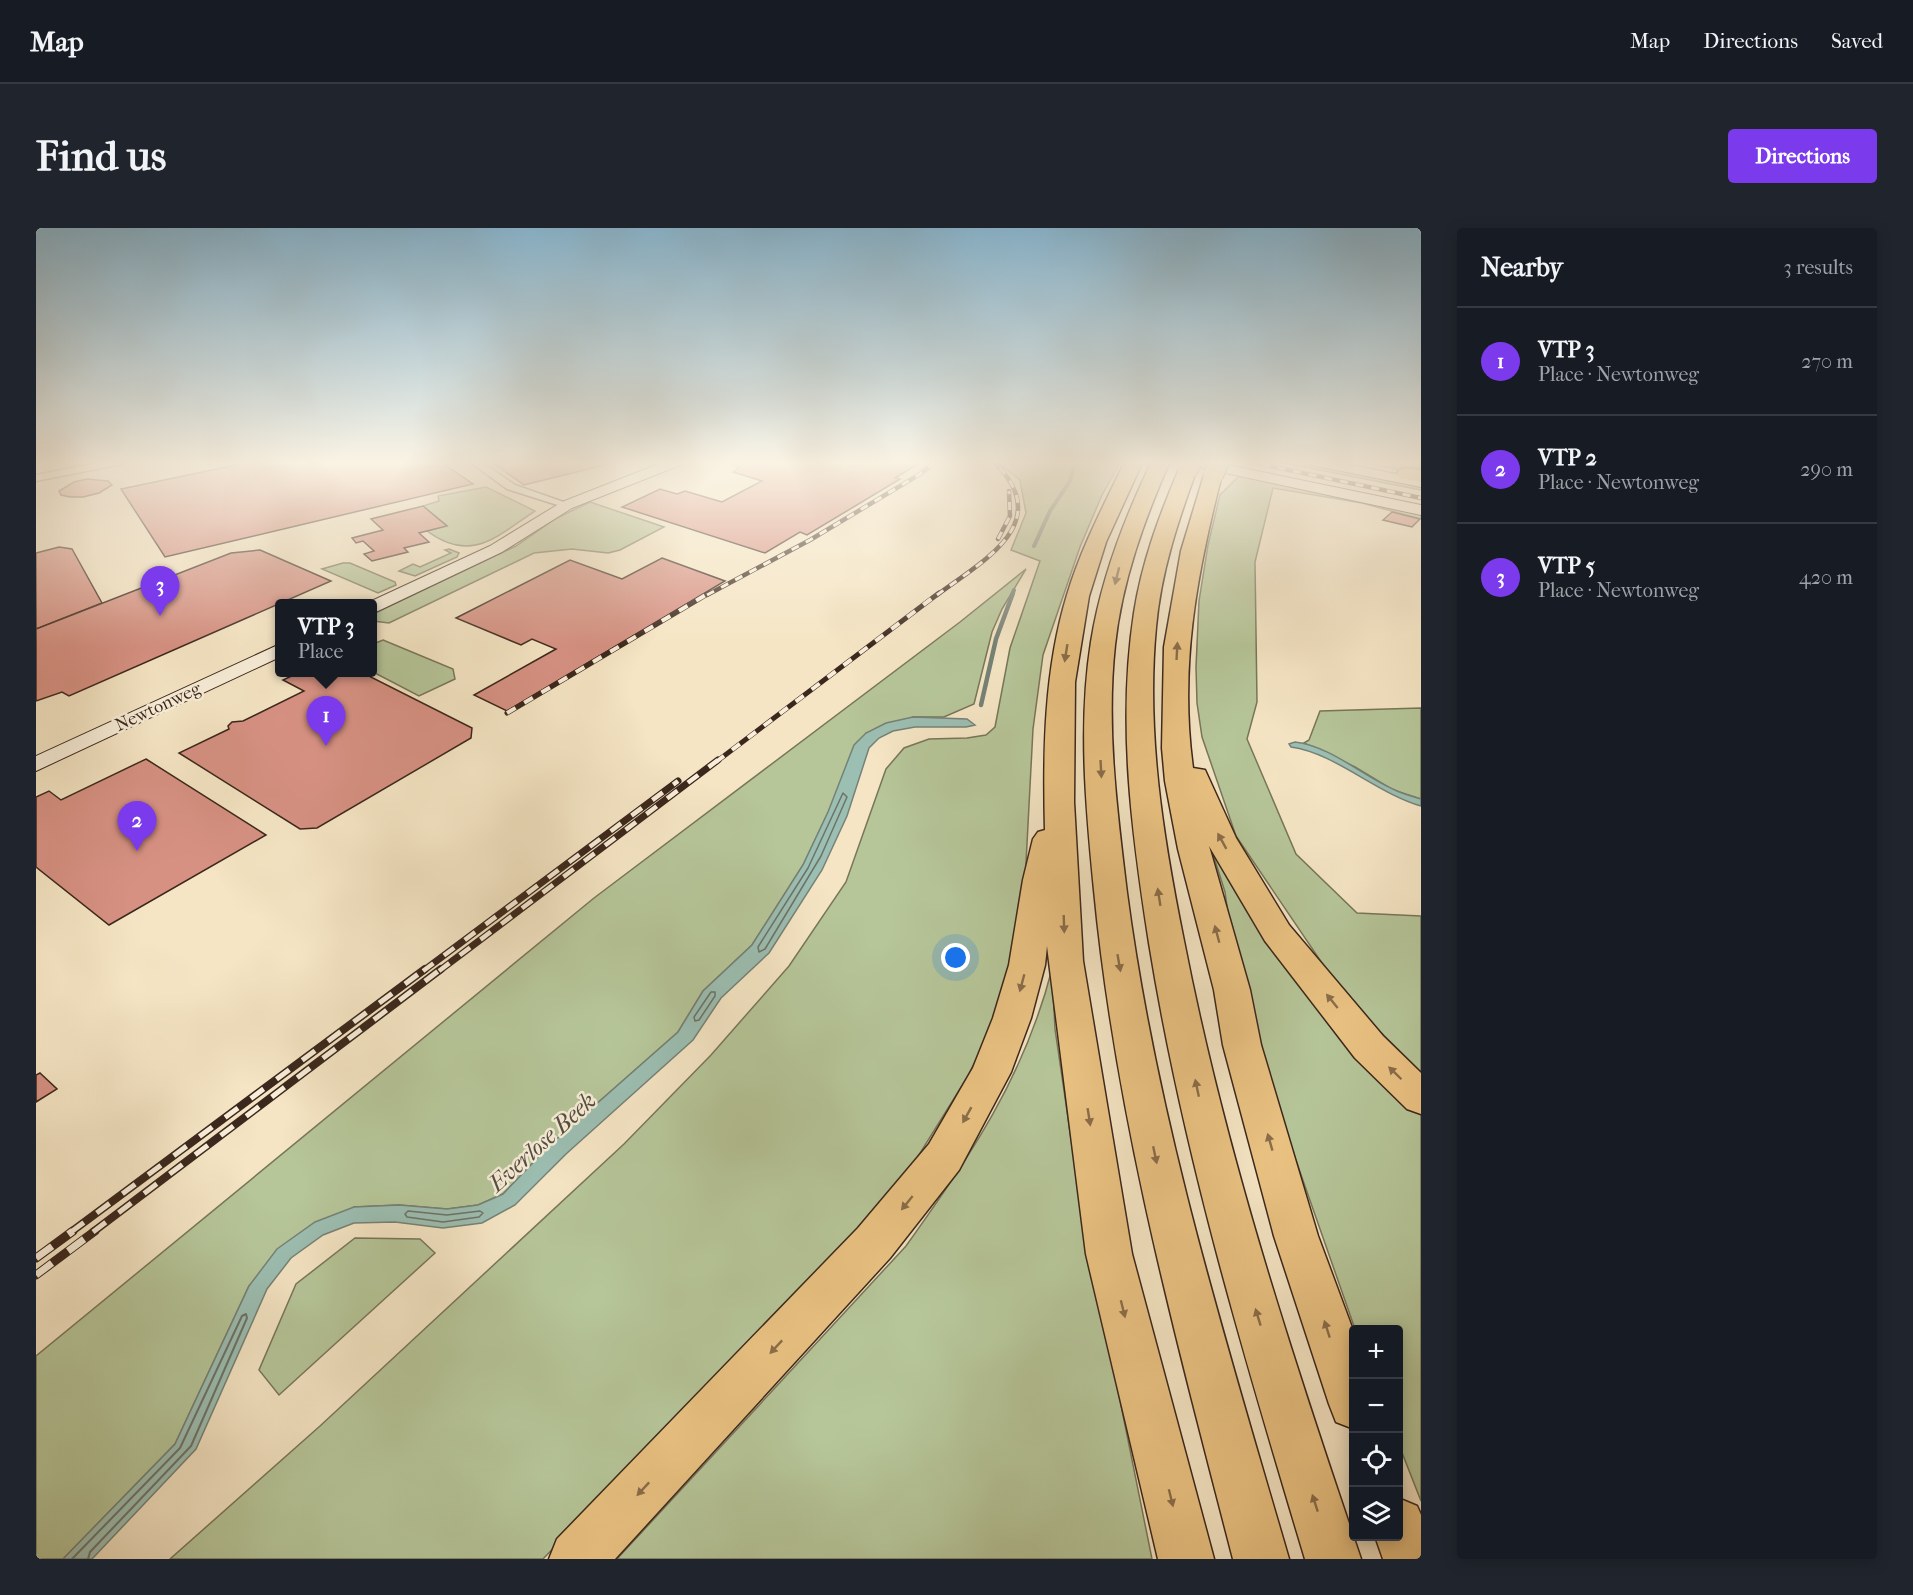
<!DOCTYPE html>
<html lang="en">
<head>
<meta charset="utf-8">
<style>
  :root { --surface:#171b24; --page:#20242c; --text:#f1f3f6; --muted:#9ea1a6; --line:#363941; --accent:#7c3aed }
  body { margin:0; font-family:"IM FELL French Canon",serif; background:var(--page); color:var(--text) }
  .controls { position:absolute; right:18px; bottom:18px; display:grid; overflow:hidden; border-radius:6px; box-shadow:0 3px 15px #0003 }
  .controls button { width:54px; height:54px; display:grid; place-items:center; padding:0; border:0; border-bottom:2px solid var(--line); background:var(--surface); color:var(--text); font:30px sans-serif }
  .you { position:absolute; left:920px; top:730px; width:21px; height:21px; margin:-15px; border:4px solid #fff; border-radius:50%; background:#1a73e8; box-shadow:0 0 0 9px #1a73e833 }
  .badge { display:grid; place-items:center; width:39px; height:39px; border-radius:50%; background:var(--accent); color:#fff; font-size:20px; font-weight:700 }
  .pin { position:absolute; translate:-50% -50px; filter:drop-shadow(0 2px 3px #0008) }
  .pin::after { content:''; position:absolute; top:32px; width:21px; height:18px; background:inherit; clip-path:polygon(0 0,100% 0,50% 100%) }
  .popup { position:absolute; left:239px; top:371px; width:102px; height:78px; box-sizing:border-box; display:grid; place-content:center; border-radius:6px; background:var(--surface); filter:drop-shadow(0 2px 4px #0005); font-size:20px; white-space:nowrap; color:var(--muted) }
  .popup b { font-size:22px; color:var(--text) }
  .popup::after { content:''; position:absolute; left:50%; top:100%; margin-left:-12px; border:12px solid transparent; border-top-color:var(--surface) }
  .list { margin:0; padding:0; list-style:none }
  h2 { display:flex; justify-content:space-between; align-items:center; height:78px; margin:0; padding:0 24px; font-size:26px }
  h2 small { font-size:20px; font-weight:400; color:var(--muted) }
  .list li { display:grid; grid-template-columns:39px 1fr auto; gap:18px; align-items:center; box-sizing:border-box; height:108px; padding:0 24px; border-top:2px solid var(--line) }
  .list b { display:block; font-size:22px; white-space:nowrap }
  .list p { margin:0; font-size:20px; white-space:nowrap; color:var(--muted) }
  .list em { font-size:20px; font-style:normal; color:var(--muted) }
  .icon { flex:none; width:33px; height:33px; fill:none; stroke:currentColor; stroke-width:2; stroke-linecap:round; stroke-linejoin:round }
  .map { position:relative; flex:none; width:1385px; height:1331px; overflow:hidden; border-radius:6px }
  header { display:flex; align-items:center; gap:36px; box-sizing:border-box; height:84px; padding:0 30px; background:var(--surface); border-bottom:2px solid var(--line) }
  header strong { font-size:28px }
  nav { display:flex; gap:33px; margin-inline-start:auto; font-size:21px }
  .intro { display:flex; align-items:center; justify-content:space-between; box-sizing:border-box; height:144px; padding:0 36px }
  h1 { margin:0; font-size:42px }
  .button { padding:15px 27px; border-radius:6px; background:var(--accent); color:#fff; font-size:21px; font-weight:700 }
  main { display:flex; gap:36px; padding:0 36px }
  aside { flex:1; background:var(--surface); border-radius:6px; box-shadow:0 3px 15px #0003 }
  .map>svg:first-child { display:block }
  .green { fill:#b6c699; stroke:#78765a; stroke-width:1.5 }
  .water { fill:#9cbfb3; stroke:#758277; stroke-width:1.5 }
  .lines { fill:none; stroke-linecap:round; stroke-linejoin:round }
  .shore-far1 { stroke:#6c7368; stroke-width:1.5 }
  .shore { stroke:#6c7368; stroke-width:2 }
  .stream-far1 { stroke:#758277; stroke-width:4 }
  .stream { stroke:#758277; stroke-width:4.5 }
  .building { fill:#d79183; stroke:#3b271c; stroke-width:1.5 }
  .street-casing { stroke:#6a5646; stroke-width:3 }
  .secondary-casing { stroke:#3b271c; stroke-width:2 }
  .highway-casing { stroke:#3b271c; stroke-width:3 }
  .street { fill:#f8eed9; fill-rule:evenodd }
  .secondary { fill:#f8eed9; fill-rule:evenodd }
  .highway { fill:#eac282; fill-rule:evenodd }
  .rail-far4-casing { stroke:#3b271c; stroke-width:4.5 }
  .rail-far3-casing { stroke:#3b271c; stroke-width:5 }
  .rail-far2-casing { stroke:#3b271c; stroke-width:7 }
  .rail-far1-casing { stroke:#3b271c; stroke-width:8 }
  .rail-casing { stroke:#3b271c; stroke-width:9 }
  .rail-far4 { stroke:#f8eed9; stroke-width:3; stroke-dasharray:8; stroke-linecap:butt }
  .rail-far3 { stroke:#f8eed9; stroke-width:4; stroke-dasharray:10; stroke-linecap:butt }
  .rail-far2 { stroke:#f8eed9; stroke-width:4.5; stroke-dasharray:13; stroke-linecap:butt }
  .rail-far1 { stroke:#f8eed9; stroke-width:5; stroke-dasharray:16; stroke-linecap:butt }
  .rail { stroke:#f8eed9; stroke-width:7; stroke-dasharray:20; stroke-linecap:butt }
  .highway-bridge-casing { stroke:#3b271c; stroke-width:22; stroke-linecap:butt }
  .highway-bridge { stroke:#eac282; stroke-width:20 }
  .oneway { fill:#8a6d4a }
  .labels { text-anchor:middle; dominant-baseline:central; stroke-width:5; stroke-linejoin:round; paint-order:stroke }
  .street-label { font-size:18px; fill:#3b271c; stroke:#f8eed9 }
  .near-water-label { font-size:24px; font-style:italic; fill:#534d42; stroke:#f8eed9 }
</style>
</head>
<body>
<header>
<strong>Map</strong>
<nav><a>Map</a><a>Directions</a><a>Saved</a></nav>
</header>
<div class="intro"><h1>Find us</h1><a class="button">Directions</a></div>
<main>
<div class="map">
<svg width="1385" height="1331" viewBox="0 0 1385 1331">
  <rect width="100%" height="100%" fill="#f5e5c4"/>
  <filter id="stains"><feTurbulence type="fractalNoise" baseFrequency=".00333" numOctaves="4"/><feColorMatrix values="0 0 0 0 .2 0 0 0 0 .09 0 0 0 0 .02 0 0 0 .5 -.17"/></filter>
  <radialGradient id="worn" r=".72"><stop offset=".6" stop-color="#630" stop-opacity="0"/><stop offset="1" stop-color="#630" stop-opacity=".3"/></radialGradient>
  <g class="green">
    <path d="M960,233H1085L1066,267L1044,319L1007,427L997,501L987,692L953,805L932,848L873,943L827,997L507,1331H134L284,1198L588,916L675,827L753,738L810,654L850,541L868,520L893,511L931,510L950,507L959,499L974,420L1004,333L975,322L990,285L984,252Z"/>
    <path d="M1238,233H1264L1385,257V262Z"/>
    <path d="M1319,233H1385V246L1380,245Z"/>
    <path d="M1205,246L1385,285V291L1326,275L1237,260L1219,334L1221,474L1211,511L1260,626L1321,685L1385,688V844L1309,769L1200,608L1166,509L1161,475L1160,439L1163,373L1172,317L1184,267Z"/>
    <path d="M450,259L499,283C461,308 436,336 391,303L410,298L387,278L403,273L402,268Z"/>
    <path d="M554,274L628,299L584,322L572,325L536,321L498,325L353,395L337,393V386L480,318L519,291Z"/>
    <path d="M413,321L423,325L421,329L379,348L363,343L377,336L384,339L415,325L409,322Z"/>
    <path d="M307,335H314L359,354L360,357L342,365L286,341Z"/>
    <path d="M990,341L966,381L956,404L938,476L908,489H877L830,505L767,637L716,717L667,763L642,804L515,916L467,966L442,977L411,981L363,977L318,979L213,1058L139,1216L27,1331H0V1128L558,670L924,394Z"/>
    <path d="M347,412L417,441L419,451L383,468L337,444V416Z"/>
    <path d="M1385,480V571L1357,562L1319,539L1268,515L1273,512L1284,483Z"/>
    <path d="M1171,607L1385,882V1273L1363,1217L1362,1102L1319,1101L1256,921L1217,798L1195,707L1189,664Z"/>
    <path d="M1016,741L1019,801L1045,979L1116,1331H581L870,1018C934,928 988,850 1016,741Z"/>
    <path d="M319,1010L384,1011L399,1025L243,1167L223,1142L260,1056Z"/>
  </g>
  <g class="water">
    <path d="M877,489L931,491L939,497L930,499H879L857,503L843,510L833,520L811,588L786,642L733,725L685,770L657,812L530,926L479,977L446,995L407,1000L359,994L318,995L287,1007L255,1030L231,1061L160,1221L56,1331H27L139,1216L213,1058L241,1021L279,994L318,979L363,977L411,981L442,977L467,966L515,916L642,804L667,763L716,717L767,637L792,584L818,517L830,505L850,495Z"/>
    <path d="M1259,514C1294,518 1327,548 1359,562C1367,566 1376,568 1385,571V578C1340,565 1299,525 1255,519L1253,516Z"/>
  </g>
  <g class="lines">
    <g class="shore-far1">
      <path d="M807,565L811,569L785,628L729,721L723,724L722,719L772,640Z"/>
      <path d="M675,764H679V768L663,792L659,793L658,789Z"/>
      <path d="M372,983L411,987L444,983L447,985L443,989L407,994L371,989L369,986Z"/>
    </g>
    <path class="shore" d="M36,1331L144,1220L206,1088L210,1086L211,1090L155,1218L54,1324L52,1331"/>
    <g class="stream-far1">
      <path d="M998,318L1014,283L1034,253L1039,233"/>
      <path d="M976,367L978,362"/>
    </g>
    <path class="stream" d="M945,477L960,411L977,365"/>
  </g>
  <g class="building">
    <path d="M219,233H403L437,256L129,329L85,261Z"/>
    <path d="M454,233H585L488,257Z"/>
    <path d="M696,233H887L859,250L864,251L771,307L764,304L729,325L586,279L624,261L641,266L649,263L686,274L726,253L697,244L704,239L692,235Z"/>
    <path d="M51,251L72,253L76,257L63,265L47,269H34L25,267L23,263L38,254Z"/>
    <path d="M387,278L411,298L383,305L393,314L368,320L372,324L336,333L328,326L338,323L327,313L320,315L316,310L347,302L335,291Z"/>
    <path d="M1356,284L1384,291L1376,299L1347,292Z"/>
    <path d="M23,319L36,321L66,375L0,401V325Z"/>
    <path d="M224,322L295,353L33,468L26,464L0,473V401L195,325Z"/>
    <path d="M626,330L689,353L471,483L438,467L520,421L496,411L485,417L420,390L534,332L586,351Z"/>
    <path d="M264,444H325L436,500L435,510L281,600L264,601L143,525L193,501L192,498L196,494L207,493L268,463L247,452Z"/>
    <path d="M110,531L230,607L73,697L0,639V569L13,563L25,572Z"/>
    <path d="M4,845L21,861L0,874V847Z"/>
  </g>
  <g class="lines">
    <defs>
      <g id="street">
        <path d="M71,233H91L86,236L0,253V247Z"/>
        <path d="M433,233H444L479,257L536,277L531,280L471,261Z"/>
      </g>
      <g id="secondary">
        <path d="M630,233H649L647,236L536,280L466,324L342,383L336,384V376H329L454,318L526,274Z"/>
        <path d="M1146,233H1173L1385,277V287L1153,237Z"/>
        <path d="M1268,233H1296L1385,251V259L1275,237Z"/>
        <path d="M244,416V429L0,543V528Z"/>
      </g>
      <g id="highway">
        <path d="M1089,233H1107L1070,314L1053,368L1039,454L1038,574L1047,733L1096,1026L1178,1331H1122L1050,1026L1011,718L1009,737L995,790L975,844L923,942L854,1030L579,1331H513L521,1311L822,1000L893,916L937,840L957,790L973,737L987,652L997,611L1002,604L1009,602C1007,525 1008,442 1031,367C1045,320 1068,277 1089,233Z"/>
        <path d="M1116,233H1134C1108,292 1086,353 1079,417C1070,499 1081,583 1091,665C1121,893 1189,1111 1253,1331H1197C1140,1110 1080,891 1058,662C1050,581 1042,496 1055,414C1065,351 1088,291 1116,233Z"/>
        <path d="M1152,235L1159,237L1161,241C1142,293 1125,343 1120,399C1110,504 1127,609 1148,713C1189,924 1256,1128 1325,1331H1269C1208,1128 1147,925 1113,715C1096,606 1081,496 1098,385C1106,334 1123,288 1143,241L1145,237Z"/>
        <path d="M1370,240L1385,242V254L1363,250L1361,246L1363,242Z"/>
        <path d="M1177,241L1184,243L1186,247C1161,344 1143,439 1157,540L1169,542L1200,610L1253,697L1347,808L1385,845V886L1371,881L1319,830L1229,713L1173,618L1214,762L1225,817L1282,1008L1318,1105V1201L1300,1194L1293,1176L1238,1008L1187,817L1178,762L1142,621L1129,553L1126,520L1128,419L1145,323L1168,247L1170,243Z"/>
        <path d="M1362,1270L1381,1278L1385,1287V1331H1347L1339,1308H1362Z"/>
      </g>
    </defs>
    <use href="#street" class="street-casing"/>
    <use href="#secondary" class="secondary-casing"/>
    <use href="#highway" class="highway-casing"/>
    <use href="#street" class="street"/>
    <use href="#secondary" class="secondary"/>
    <use href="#highway" class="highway"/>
    <defs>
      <g id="rail-far4">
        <path d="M1210,233L1385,270"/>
        <path d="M962,311L974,288L973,263"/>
        <path d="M671,367L774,312L884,246L900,233"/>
        <path d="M901,367C948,332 1021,294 957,233"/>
      </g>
      <g id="rail-far3">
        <path d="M471,485L673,365"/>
        <path d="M680,534L903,365"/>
      </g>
      <g id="rail-far2">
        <path d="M387,743L642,553"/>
        <path d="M403,743L682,532"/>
      </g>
      <g id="rail-far1">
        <path d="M35,1004L389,741"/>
        <path d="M57,1004L405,741"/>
      </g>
      <g id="rail">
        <path d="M0,1030L37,1003"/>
        <path d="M0,1047L59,1003"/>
      </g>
    </defs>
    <use href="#rail-far4" class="rail-far4-casing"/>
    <use href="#rail-far3" class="rail-far3-casing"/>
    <use href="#rail-far2" class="rail-far2-casing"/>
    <use href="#rail-far1" class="rail-far1-casing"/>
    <use href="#rail" class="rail-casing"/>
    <use href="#rail-far4" class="rail-far4"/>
    <use href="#rail-far3" class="rail-far3"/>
    <use href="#rail-far2" class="rail-far2"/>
    <use href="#rail-far1" class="rail-far1"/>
    <use href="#rail" class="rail"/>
    <defs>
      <g id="highway-bridge">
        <path d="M1152,241L1156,233"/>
        <path d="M1177,247L1183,233"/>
      </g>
    </defs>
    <use href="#highway-bridge" class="highway-bridge-casing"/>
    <use href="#highway-bridge" class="highway-bridge"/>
  </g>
  <defs><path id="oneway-solid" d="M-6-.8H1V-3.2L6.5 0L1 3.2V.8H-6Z" transform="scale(1.5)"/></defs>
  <g class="oneway">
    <use href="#oneway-solid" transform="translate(1081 348) rotate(104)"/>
    <use href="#oneway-solid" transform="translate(1141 423) rotate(-87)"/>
    <use href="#oneway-solid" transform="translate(1030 425) rotate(99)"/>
    <use href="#oneway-solid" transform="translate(1065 541) rotate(87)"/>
    <use href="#oneway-solid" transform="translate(1186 613) rotate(-119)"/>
    <use href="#oneway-solid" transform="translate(1123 669) rotate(-99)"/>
    <use href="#oneway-solid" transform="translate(1028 696) rotate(88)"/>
    <use href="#oneway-solid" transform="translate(1181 706) rotate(-105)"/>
    <use href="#oneway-solid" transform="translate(1083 735) rotate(80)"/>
    <use href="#oneway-solid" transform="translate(986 755) rotate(105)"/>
    <use href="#oneway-solid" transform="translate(1296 773) rotate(-129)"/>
    <use href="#oneway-solid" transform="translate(1359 845) rotate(-136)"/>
    <use href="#oneway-solid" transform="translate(1161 860) rotate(-102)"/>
    <use href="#oneway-solid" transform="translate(931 887) rotate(119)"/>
    <use href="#oneway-solid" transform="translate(1053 889) rotate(81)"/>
    <use href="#oneway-solid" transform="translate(1234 914) rotate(-106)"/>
    <use href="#oneway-solid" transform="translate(1119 927) rotate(78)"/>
    <use href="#oneway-solid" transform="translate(871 975) rotate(129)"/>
    <use href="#oneway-solid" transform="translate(1087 1081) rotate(76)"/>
    <use href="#oneway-solid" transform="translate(1222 1089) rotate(-107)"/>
    <use href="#oneway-solid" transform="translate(1291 1101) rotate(-108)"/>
    <use href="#oneway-solid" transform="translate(740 1119) rotate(133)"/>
    <use href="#oneway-solid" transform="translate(607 1261) rotate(133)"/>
    <use href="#oneway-solid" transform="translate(1135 1270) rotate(76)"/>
    <use href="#oneway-solid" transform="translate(1279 1275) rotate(-108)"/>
  </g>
  <linearGradient id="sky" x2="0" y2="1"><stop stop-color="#89b8d3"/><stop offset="0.56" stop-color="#faf3e4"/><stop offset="1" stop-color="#faf3e4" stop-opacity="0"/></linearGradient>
  <rect width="1385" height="419" fill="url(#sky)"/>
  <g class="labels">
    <g class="street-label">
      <text transform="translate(122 479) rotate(-25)">Newtonweg</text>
    </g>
    <g class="near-water-label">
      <text transform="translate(506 914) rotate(-42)">Everlose Beek</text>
    </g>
  </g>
  <rect width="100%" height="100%" filter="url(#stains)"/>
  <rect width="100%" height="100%" fill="url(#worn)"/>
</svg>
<div class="controls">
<button>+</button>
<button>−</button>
<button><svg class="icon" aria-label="locate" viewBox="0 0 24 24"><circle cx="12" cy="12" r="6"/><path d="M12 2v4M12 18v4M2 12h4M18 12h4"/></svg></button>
<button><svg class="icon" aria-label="layers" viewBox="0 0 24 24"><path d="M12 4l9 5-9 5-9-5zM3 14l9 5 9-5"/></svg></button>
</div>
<div class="you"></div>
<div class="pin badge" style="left:290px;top:518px">1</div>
<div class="popup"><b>VTP 3</b>Place</div>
<div class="pin badge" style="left:101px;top:623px">2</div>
<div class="pin badge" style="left:124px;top:388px">3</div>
</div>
<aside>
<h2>Nearby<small>3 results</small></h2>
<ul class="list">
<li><span class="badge">1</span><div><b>VTP 3</b><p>Place · Newtonweg</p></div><em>270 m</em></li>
<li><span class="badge">2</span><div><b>VTP 2</b><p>Place · Newtonweg</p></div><em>290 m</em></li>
<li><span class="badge">3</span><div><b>VTP 5</b><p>Place · Newtonweg</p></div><em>420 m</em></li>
</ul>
</aside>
</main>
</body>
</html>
